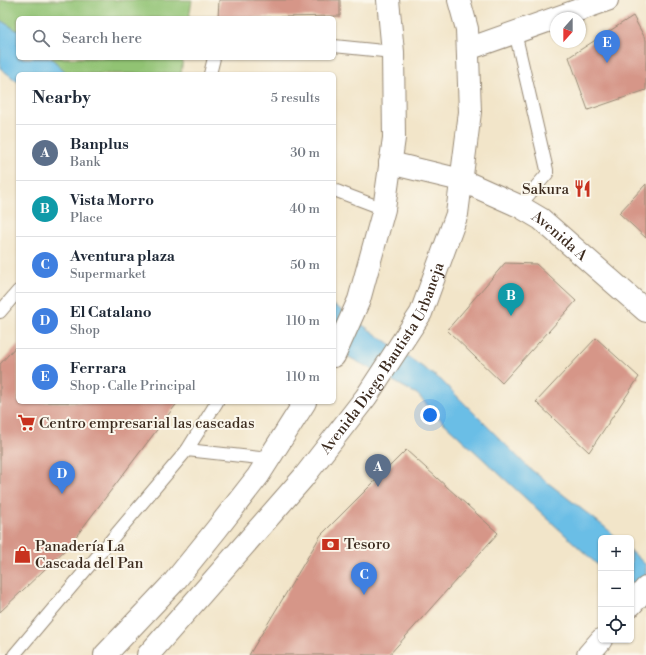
<!DOCTYPE html>
<html lang="en">
<head>
<meta charset="utf-8">
<style>
  :root { --surface:#fff; --page:#f2f2f3; --text:#1f2937; --muted:#747a83; --line:#e0e1e3; --accent:#2563eb }
  body { margin:0; font-family:"Libre Bodoni",serif; background:var(--page); color:var(--text) }
  .controls { position:absolute; right:12px; bottom:12px; display:grid; overflow:hidden; border-radius:6px; box-shadow:0 1px 3px #0004 }
  .controls button { width:36px; height:36px; display:grid; place-items:center; padding:0; border:0; border-bottom:1px solid var(--line); background:var(--surface); color:var(--text); font:20px sans-serif }
  .compass { position:absolute; left:550px; top:12px; width:36px; height:36px; border-radius:50%; background:var(--surface); box-shadow:0 1px 3px #0004; rotate:201deg }
  .you { position:absolute; left:430px; top:415px; width:14px; height:14px; margin:-10px; border:3px solid #fff; border-radius:50%; background:#1a73e8; box-shadow:0 0 0 6px #1a73e833 }
  .badge { display:grid; place-items:center; width:26px; height:26px; border-radius:50%; background:var(--accent); color:#fff; font-size:13px; font-weight:700 }
  .pin { position:absolute; translate:-50% -33px; filter:drop-shadow(0 1px 2px #0008) }
  .pin::after { content:''; position:absolute; top:21px; width:14px; height:12px; background:inherit; clip-path:polygon(0 0,100% 0,50% 100%) }
  .list { margin:0; padding:0; list-style:none }
  h2 { display:flex; justify-content:space-between; align-items:center; height:52px; margin:0; padding:0 16px; font-size:17px }
  h2 small { font-size:13px; font-weight:400; color:var(--muted) }
  .list li { display:grid; grid-template-columns:26px 1fr auto; gap:12px; align-items:center; box-sizing:border-box; height:56px; padding:0 16px; border-top:1px solid var(--line) }
  .list b { display:block; font-size:15px; white-space:nowrap }
  .list p { margin:0; font-size:13px; white-space:nowrap; color:var(--muted) }
  .list em { font-size:13px; font-style:normal; color:var(--muted) }
  .icon { flex:none; width:22px; height:22px; fill:none; stroke:currentColor; stroke-width:2; stroke-linecap:round; stroke-linejoin:round }
  .map { position:relative; flex:none; width:646px; height:655px; overflow:hidden }
  .search { position:absolute; background:var(--surface); box-shadow:0 1px 3px #0004; left:16px; top:16px; width:320px; height:44px; display:flex; align-items:center; gap:10px; box-sizing:border-box; padding:0 14px; border-radius:6px; color:var(--muted); font-size:15px }
  .panel { position:absolute; background:var(--surface); box-shadow:0 1px 3px #0004; left:16px; top:72px; width:320px; height:332px; border-radius:6px }
  .map>svg:first-child { display:block }
  .green { fill:#91c373; stroke:#667648 }
  .water { fill:#6abee6; stroke:#527482 }
  .building { fill:#d69688 }
  .lines { fill:none; stroke-linecap:round; stroke-linejoin:round }
  .lane-casing { stroke:#968874; stroke-width:14 }
  .street-casing { stroke:#968874; stroke-width:24 }
  .lane { stroke:#fff; stroke-width:12 }
  .street { stroke:#fff; stroke-width:22 }
  .labels { text-anchor:middle; dominant-baseline:central; stroke-width:4; stroke-linejoin:round; paint-order:stroke }
  .poi-label { font-size:15px; fill:#3b2a1e; stroke:#fbf7ec; text-anchor:start }
  .street-label { font-size:15px; fill:#3b2a1e; stroke:#fbf7ec }
</style>
</head>
<body>
<div class="map">
<svg width="646" height="655" viewBox="0 0 646 655">
  <rect width="100%" height="100%" fill="#fbf7ec"/>
  <filter id="ink" filterUnits="userSpaceOnUse"><feTurbulence type="fractalNoise" baseFrequency=".025" numOctaves="2"/><feDisplacementMap in="SourceGraphic" scale="8" xChannelSelector="R" yChannelSelector="G"/><feConvolveMatrix kernelMatrix="1 2 1 2 8 2 1 2 1" color-interpolation-filters="sRGB"/></filter>
  <filter id="wash" filterUnits="userSpaceOnUse"><feTurbulence type="fractalNoise" baseFrequency=".012" numOctaves="4" result="noise"/><feDisplacementMap in="SourceGraphic" scale="16" xChannelSelector="R" yChannelSelector="G"/><feGaussianBlur stdDeviation="0.9" result="paint"/><feColorMatrix in="noise" values="0 0 0 0 0 0 0 0 0 0 0 0 0 0 0 0 0 1.4 0 .05"/><feComposite in="paint" operator="in"/></filter>
  <g filter="url(#wash)">
    <rect width="100%" height="100%" fill="#f2e5c9"/>
    <g class="green">
      <path d="M0,0H192L189,18H18V31L0,20Z"/>
      <path d="M51,58H183L181,74H68Z"/>
    </g>
    <g class="water">
      <path d="M0,20L18,31V58H51L68,74H18V82L0,68Z"/>
      <path d="M334,305L441,380L529,468L606,528L617,538H601V568L443,422L417,394L334,349Z"/>
      <path d="M631,551L646,565V609L631,596Z"/>
    </g>
    <g id="blocks">
      <g class="building">
        <path d="M219,0H340V16L218,18Z"/>
        <path d="M633,16L646,40V90L588,110L569,57Z"/>
        <path d="M646,184V238L619,213Z"/>
        <path d="M505,263L536,264L576,301L502,383L447,330Z"/>
        <path d="M596,338L639,377L589,452L536,402Z"/>
        <path d="M18,344V402H178L68,547L0,612V364Z"/>
        <path d="M406,450L498,533L389,655H249L321,535Z"/>
      </g>
    </g>
  </g>
  <g filter="url(#ink)">
    <use href="#blocks" fill-opacity="0" stroke="#968874" stroke-width="1"/>
    <g class="lines">
      <defs>
        <g id="lane">
          <path d="M515,32L547,170V174L519,206"/>
          <path d="M334,46L393,52"/>
          <path d="M210,74L214,58"/>
          <path d="M334,190L384,209"/>
          <path d="M0,312L18,291"/>
          <path d="M187,450L217,402"/>
          <path d="M14,655L187,450L269,459"/>
        </g>
        <g id="street">
          <path d="M468,49L607,0"/>
          <path id="s1" d="M390,163L461,180L519,206L541,219L646,311"/>
          <path d="M334,356L359,300L384,209L394,138L393,52L388,0"/>
          <path d="M631,605L646,588"/>
          <path d="M105,655L174,582L216,530L258,476L305,402"/>
          <path id="s2" d="M148,655L303,478L366,397L421,313L457,214L470,112L467,29L459,0"/>
          <path d="M588,655L601,640"/>
        </g>
      </defs>
      <use href="#lane" class="lane-casing"/>
      <use href="#street" class="street-casing"/>
      <use href="#lane" class="lane"/>
      <use href="#street" class="street"/>
    </g>
  </g>
  <defs>
    <symbol id="restaurant-bare" viewBox="-9 -9 18 18"><path d="M-5-6h1v4h1v-4h1v4h1v-4h1v5L-1.5 .5V6h-2V.5L-5-1ZM5-6V6H3V1.5H1.5Q1.5-4 5-6Z" fill="#c8321e" stroke="#fbf7ec" stroke-width="2.5" paint-order="stroke"/></symbol>
    <symbol id="supermarket-bare" viewBox="-9 -9 18 18"><path d="M-6-5.5h2.5l.6 2H6L4.5 2H-2.5L-4.4-4H-6ZM-1.5 3.2a1.3 1.3 0 1 0 .1 0ZM3 3.2a1.3 1.3 0 1 0 .1 0Z" fill="#c8321e" stroke="#fbf7ec" stroke-width="2.5" paint-order="stroke"/></symbol>
    <symbol id="bank-bare" viewBox="-9 -9 18 18"><path d="M-6-4H6V4H-6ZM0-2.3a2.3 2.3 0 1 0 0 4.6a2.3 2.3 0 1 0 0-4.6Z" fill="#c8321e" stroke="#fbf7ec" stroke-width="2.5" paint-order="stroke"/></symbol>
    <symbol id="shop-bare" viewBox="-9 -9 18 18"><path d="M-5-2.5h2.3a2.7 3.5 0 0 1 5.4 0H5L5.5 6h-11ZM-1.5-2.5h3a1.5 2.3 0 0 0-3 0Z" fill="#c8321e" stroke="#fbf7ec" stroke-width="2.5" paint-order="stroke"/></symbol>
  </defs>
  <g fill-rule="evenodd">
    <use href="#restaurant-bare" x="570" y="176" width="25" height="25"/>
    <use href="#supermarket-bare" x="14" y="410" width="25" height="25"/>
    <use href="#bank-bare" x="318" y="532" width="25" height="25"/>
    <use href="#shop-bare" x="10" y="542" width="25" height="25"/>
  </g>
  <g class="labels">
    <g class="poi-label">
      <text x="569" y="189" text-anchor="end">Sakura</text>
      <text x="39" y="423">Centro empresarial las cascadas</text>
      <text x="344" y="544">Tesoro</text>
      <text x="35" y="546">Panadería La<tspan x="35" dy="17">Cascada del Pan</tspan></text>
    </g>
    <g class="street-label">
      <text stroke="none"><textPath href="#s1" startOffset="187">Avenida A</textPath></text>
      <text stroke="none"><textPath href="#s2" startOffset="380">Avenida Diego Bautista Urbaneja</textPath></text>
    </g>
  </g>
</svg>
<div class="controls">
<button>+</button>
<button>−</button>
<button><svg class="icon" aria-label="locate" viewBox="0 0 24 24"><circle cx="12" cy="12" r="6"/><path d="M12 2v4M12 18v4M2 12h4M18 12h4"/></svg></button>
</div>
<svg class="compass" viewBox="-18 -18 36 36"><path d="M0-13l5 13h-10z" fill="#e53935"/><path d="M0 13l5-13h-10z" fill="#747a83"/></svg>
<div class="you"></div>
<div class="pin badge" style="left:378px;top:487px;background:#5c6f8a">A</div>
<div class="pin badge" style="left:511px;top:316px;background:#0f9aa8">B</div>
<div class="pin badge" style="left:364px;top:595px;background:#3f7fe0">C</div>
<div class="pin badge" style="left:62px;top:494px;background:#3f7fe0">D</div>
<div class="pin badge" style="left:607px;top:63px;background:#3f7fe0">E</div>
<div class="search"><svg class="icon" aria-label="search" viewBox="0 0 24 24"><circle cx="10" cy="10" r="6"/><path d="M15 15l6 6"/></svg>Search here</div>
<section class="panel">
<h2>Nearby<small>5 results</small></h2>
<ul class="list">
<li><span class="badge" style="background:#5c6f8a">A</span><div><b>Banplus</b><p>Bank</p></div><em>30 m</em></li>
<li><span class="badge" style="background:#0f9aa8">B</span><div><b>Vista Morro</b><p>Place</p></div><em>40 m</em></li>
<li><span class="badge" style="background:#3f7fe0">C</span><div><b>Aventura plaza</b><p>Supermarket</p></div><em>50 m</em></li>
<li><span class="badge" style="background:#3f7fe0">D</span><div><b>El Catalano</b><p>Shop</p></div><em>110 m</em></li>
<li><span class="badge" style="background:#3f7fe0">E</span><div><b>Ferrara</b><p>Shop · Calle Principal</p></div><em>110 m</em></li>
</ul>
</section>
</div>
</body>
</html>
